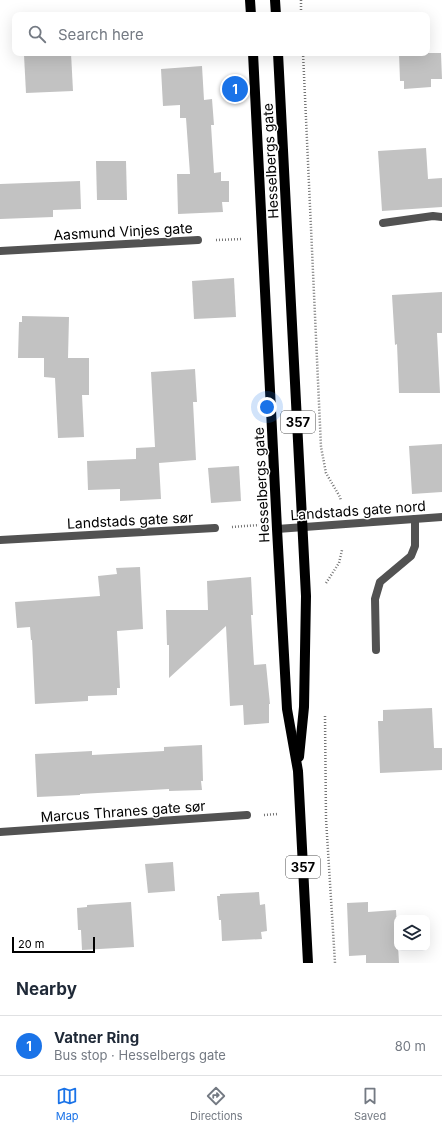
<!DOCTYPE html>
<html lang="en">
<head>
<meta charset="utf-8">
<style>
  :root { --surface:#fff; --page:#f2f2f3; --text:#1f2937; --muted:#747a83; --line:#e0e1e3; --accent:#1a73e8 }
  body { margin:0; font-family:Inter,sans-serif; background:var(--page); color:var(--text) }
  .controls { position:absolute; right:12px; bottom:12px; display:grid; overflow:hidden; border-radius:8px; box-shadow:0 4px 16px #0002 }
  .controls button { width:36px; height:36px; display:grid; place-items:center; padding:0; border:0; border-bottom:1px solid var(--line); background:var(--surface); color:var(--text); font:20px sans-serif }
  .scale { position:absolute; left:12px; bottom:10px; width:83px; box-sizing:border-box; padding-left:4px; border:2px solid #000; border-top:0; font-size:11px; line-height:14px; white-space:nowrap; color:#000; -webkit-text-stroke:3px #fff; paint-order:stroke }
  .you { position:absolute; left:267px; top:407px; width:14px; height:14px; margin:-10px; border:3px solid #fff; border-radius:50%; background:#1a73e8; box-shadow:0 0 0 6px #1a73e833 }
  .badge { display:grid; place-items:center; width:26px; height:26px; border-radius:50%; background:var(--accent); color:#fff; font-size:13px; font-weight:700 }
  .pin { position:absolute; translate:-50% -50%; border:2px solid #fff; box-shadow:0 1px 4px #0006 }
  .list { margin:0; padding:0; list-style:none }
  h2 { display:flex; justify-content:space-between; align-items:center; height:52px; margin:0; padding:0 16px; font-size:17px }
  h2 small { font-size:13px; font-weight:400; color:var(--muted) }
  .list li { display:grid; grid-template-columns:26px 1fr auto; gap:12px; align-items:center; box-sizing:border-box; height:60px; padding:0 16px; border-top:1px solid var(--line) }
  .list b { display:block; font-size:15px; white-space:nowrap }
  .list p { margin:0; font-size:13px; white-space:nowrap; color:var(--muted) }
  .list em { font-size:13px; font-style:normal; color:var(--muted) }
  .icon { flex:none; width:22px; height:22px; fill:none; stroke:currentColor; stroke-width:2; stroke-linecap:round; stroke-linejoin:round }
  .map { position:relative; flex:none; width:442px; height:963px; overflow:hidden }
  .search { position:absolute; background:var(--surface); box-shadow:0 4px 16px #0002; left:12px; right:12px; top:12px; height:44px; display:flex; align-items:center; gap:10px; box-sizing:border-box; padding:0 14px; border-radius:8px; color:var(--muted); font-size:15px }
  .sheet { height:112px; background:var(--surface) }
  nav { display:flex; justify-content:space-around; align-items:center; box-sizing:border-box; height:56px; border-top:1px solid var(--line); background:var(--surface); font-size:11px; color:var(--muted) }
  nav a { display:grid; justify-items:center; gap:2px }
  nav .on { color:var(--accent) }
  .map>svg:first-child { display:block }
  .building { fill:#c2c2c2 }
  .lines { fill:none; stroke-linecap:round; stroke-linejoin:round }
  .path { stroke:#747474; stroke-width:2.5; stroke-dasharray:1 2; stroke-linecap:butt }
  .service { stroke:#525252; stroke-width:8 }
  .minor { stroke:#525252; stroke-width:8 }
  .tertiary { stroke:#525252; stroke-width:8 }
  .primary { stroke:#000; stroke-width:10 }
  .labels { text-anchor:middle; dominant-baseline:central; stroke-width:3; stroke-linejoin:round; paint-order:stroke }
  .shield { fill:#fff; stroke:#4c4c4c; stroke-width:1 }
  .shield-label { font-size:13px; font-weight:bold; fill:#000 }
  .street-label { font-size:14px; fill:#000; stroke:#fff }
</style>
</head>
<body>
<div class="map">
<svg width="442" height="963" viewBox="0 0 442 963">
  <rect width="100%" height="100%" fill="#fff"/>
  <g class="building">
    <path d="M71,53L73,91L26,93L24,55Z"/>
    <path d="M399,53H441L442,79H431V87L404,89V81H400Z"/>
    <path d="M202,66L204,100L212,99L214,125H211L214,173L221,172V181H229V202H222L223,212L178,214L177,174H190L186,118H180V105L163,106L161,69Z"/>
    <path d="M426,148L428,179L442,178V207L382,211L378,151Z"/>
    <path d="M96,161H126L127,200H97Z"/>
    <path d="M80,181L81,209L53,210V217L0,219V184Z"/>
    <path d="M234,278L236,317L194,319L192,281Z"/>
    <path d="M442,292V333H437L440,393H399L397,344L395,345L392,295Z"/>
    <path d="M22,316L69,317L68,358H89V395H82L84,437L58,438L55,378L44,377V358H18L19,322H22Z"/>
    <path d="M195,369L197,402H193L196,460L159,463L161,499L120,501V489L88,490L87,461L136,459V448L155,447L151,372Z"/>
    <path d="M442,444V492L412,494L409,446Z"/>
    <path d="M239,466L241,501L211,503L208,468Z"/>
    <path d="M140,567L143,629L117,631L120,688H117V695L88,696V701L35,704L32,640H31L30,627L17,628L15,602L100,596L98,576L117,574L116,568Z"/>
    <path d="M251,577L253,615H251L254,665L266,664L270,704H269V723L244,725L243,705L230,706L226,626L169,678V645H167L166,610H208L207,581Z"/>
    <path d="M432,708L434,748H442V770L380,773L378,721H383V710Z"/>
    <path d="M202,745L203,781H201L202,790L169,791V789L80,794V795L59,796L37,797L35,754L92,751V755L164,751V747Z"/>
    <path d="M173,862L175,891L148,893L145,864Z"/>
    <path d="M259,892L260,905L265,904L267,931L261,932L262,939L222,941L221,920H219L217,896H220V894Z"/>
    <path d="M131,902L134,947L82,950L81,930H78L77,908L87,907V905Z"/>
    <path d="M368,902V912L396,910L399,963H366V955L349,956L347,903Z"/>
  </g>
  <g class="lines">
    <g class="path">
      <path d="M301,0V15"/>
      <path d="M303,53L321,447L326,473L340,497L341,501"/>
      <path d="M216,240L243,239"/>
      <path d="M232,527L259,525"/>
      <path d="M326,583L339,563L342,550"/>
      <path d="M325,716L326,819L335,963"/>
      <path d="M264,815L278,814"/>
    </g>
    <g class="service">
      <path d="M383,223L433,216L442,217"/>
      <path d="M376,650L375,599L380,582L411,556L415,546V519"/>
    </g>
    <g class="minor">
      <path d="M0,251L198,240"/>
      <path d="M0,540L215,528"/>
      <path d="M0,832L247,815"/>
    </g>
    <path class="tertiary" d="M277,529L442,517"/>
    <g class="primary">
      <path d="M250,0L251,15"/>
      <path d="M275,0L276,15"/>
      <path d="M253,53L277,529L287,709L298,771L308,963"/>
      <path d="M278,53L306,596L304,707L299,757"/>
    </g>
  </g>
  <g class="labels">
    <g class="shield">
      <rect x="281" y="411" width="34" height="22" rx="3"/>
      <rect x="286" y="856" width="34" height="22" rx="3"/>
    </g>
    <g class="shield-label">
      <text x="298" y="422">357</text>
      <text x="303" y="867">357</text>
    </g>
    <g class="street-label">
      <text transform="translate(270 161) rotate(-93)">Hesselbergs gate</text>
      <text transform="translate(123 231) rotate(-3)">Aasmund Vinjes gate</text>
      <text transform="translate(261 485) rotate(-93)">Hesselbergs gate</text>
      <text transform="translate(358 510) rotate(-4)">Landstads gate nord</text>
      <text transform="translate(130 520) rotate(-3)">Landstads gate sør</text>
      <text transform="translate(123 811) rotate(-4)">Marcus Thranes gate sør</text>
    </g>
  </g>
</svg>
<div class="controls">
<button><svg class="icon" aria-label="layers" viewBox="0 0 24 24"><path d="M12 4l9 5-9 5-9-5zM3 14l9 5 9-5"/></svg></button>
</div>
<div class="scale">20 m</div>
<div class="you"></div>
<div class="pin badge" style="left:235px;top:89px">1</div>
<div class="search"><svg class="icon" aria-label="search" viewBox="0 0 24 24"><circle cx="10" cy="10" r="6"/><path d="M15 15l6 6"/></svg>Search here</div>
</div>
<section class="sheet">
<h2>Nearby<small></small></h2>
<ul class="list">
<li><span class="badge">1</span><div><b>Vatner Ring</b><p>Bus stop · Hesselbergs gate</p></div><em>80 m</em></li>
</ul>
</section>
<nav>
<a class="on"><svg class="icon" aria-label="map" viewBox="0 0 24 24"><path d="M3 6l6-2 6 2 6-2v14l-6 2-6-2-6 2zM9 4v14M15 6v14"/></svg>Map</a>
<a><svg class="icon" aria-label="directions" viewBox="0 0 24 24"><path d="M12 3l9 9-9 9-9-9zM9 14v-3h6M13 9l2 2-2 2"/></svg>Directions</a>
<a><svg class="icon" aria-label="saved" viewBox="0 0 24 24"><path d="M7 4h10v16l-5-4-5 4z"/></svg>Saved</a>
</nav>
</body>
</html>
